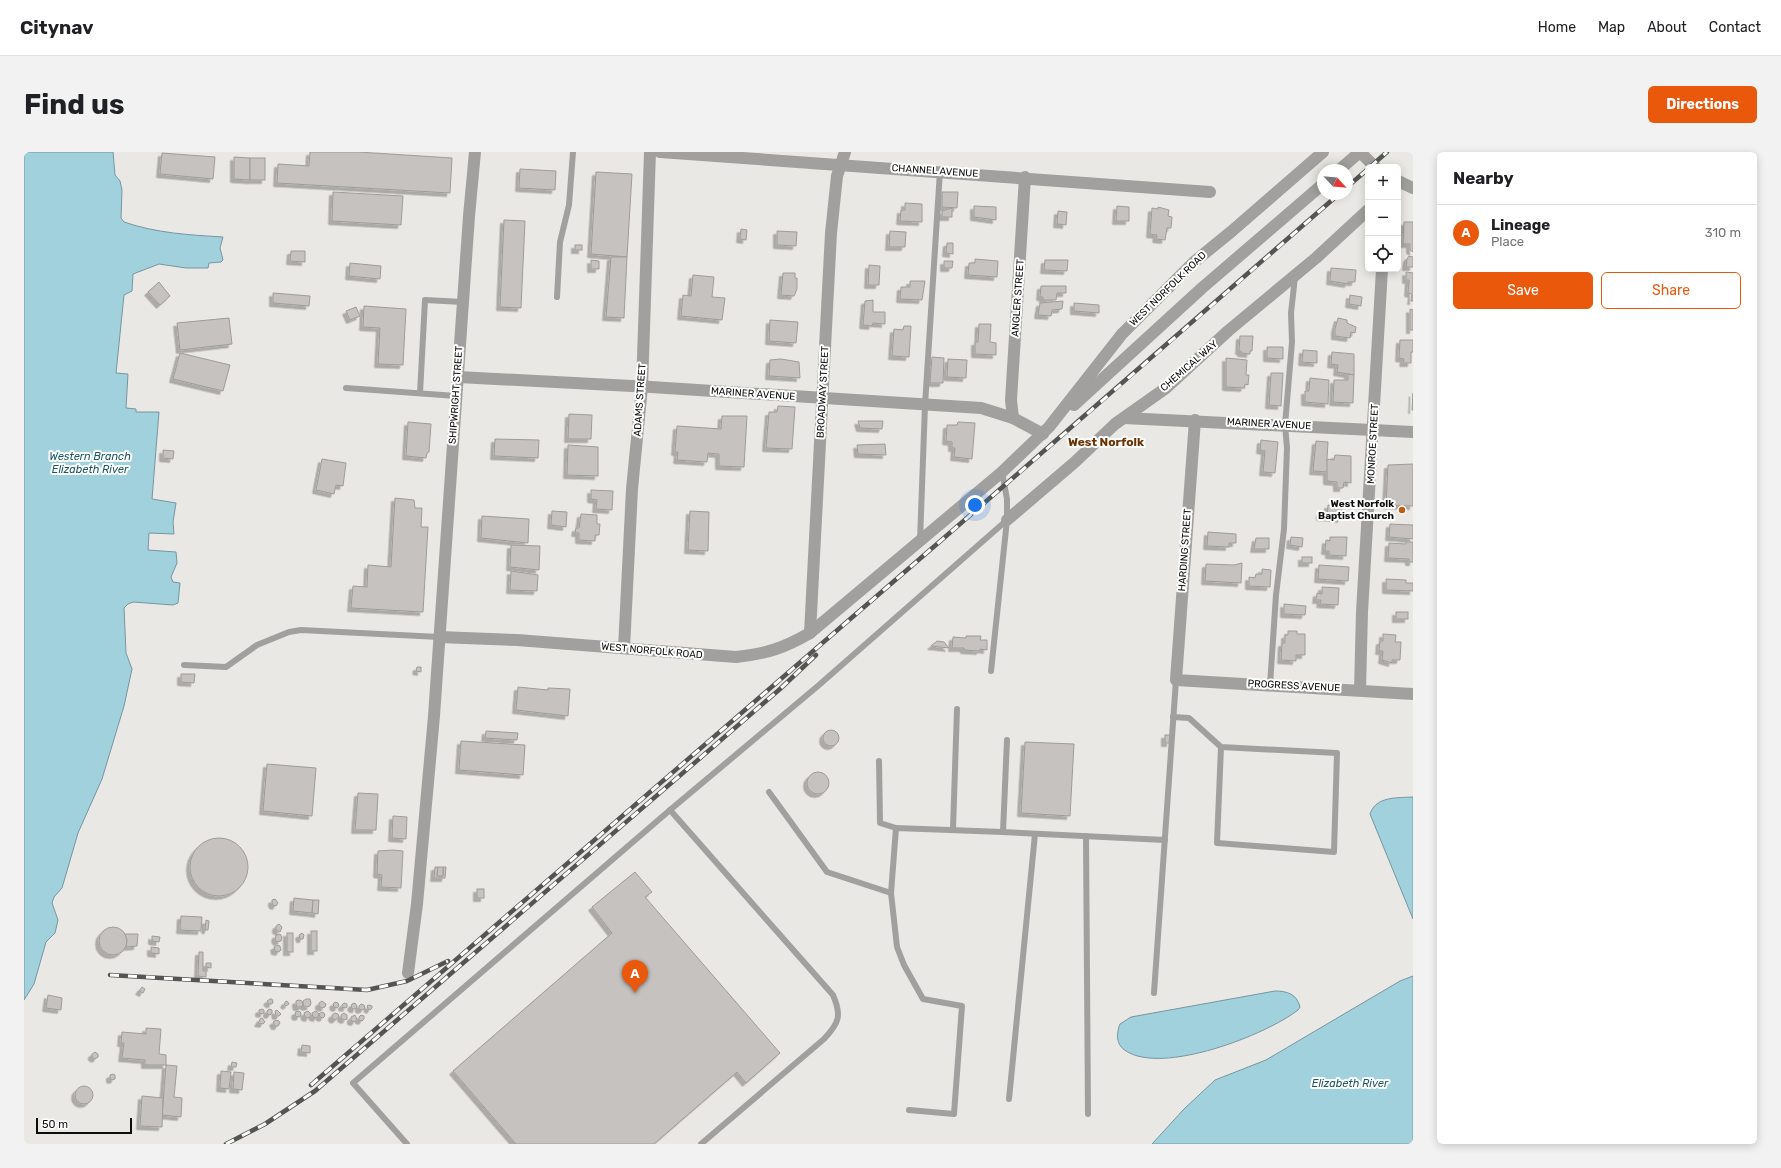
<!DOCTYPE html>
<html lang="en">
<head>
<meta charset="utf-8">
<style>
  :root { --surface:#fff; --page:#f2f2f2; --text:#202124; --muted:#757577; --line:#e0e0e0; --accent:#ea580c }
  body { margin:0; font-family:Rubik,sans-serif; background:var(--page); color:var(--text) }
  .controls { position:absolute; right:12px; top:12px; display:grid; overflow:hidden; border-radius:6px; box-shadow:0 2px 10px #0003 }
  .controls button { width:36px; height:36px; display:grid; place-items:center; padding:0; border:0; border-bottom:1px solid var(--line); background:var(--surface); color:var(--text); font:20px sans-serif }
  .compass { position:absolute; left:1293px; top:12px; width:36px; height:36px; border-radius:50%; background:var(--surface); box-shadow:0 2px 10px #0003; rotate:116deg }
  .scale { position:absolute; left:12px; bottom:10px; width:96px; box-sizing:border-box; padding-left:4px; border:2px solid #0d0d0c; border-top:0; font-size:11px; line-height:14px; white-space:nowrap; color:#0d0d0c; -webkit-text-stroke:3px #fff; paint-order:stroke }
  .you { position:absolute; left:951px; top:353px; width:14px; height:14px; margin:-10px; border:3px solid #fff; border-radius:50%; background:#1a73e8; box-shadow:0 0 0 6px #1a73e833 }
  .badge { display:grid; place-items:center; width:26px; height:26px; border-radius:50%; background:var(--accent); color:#fff; font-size:13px; font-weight:700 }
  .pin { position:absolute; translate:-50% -33px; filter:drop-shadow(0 1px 2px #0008) }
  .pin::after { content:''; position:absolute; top:21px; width:14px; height:12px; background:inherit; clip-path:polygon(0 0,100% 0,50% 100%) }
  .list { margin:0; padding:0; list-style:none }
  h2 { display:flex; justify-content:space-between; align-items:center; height:52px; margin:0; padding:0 16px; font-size:17px }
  h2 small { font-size:13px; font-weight:400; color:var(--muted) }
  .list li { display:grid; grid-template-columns:26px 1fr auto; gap:12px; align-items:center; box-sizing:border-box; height:56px; padding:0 16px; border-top:1px solid var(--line) }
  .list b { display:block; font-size:15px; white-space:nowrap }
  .list p { margin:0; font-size:13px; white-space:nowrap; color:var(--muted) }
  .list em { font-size:13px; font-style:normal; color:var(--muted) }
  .actions { display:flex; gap:8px; padding:12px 16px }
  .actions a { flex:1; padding:9px 0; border:1px solid var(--accent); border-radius:6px; text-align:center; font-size:14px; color:var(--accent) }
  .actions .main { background:var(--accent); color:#fff }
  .icon { flex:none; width:22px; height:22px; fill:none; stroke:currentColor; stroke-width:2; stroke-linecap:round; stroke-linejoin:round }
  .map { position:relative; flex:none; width:1389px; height:992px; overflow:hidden; border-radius:6px }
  header { display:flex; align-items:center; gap:24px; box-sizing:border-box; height:56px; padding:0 20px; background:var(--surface); border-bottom:1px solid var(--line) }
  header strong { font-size:19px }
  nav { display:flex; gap:22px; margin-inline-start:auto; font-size:14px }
  .intro { display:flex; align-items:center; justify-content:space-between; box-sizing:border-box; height:96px; padding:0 24px }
  h1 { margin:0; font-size:28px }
  .button { padding:10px 18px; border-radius:6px; background:var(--accent); color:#fff; font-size:14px; font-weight:700 }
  main { display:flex; gap:24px; padding:0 24px }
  aside { flex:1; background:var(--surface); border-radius:6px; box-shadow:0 2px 10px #0003 }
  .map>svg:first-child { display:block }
  .water { fill:#a2d1de; stroke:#75969f }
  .building { fill:#c5c2bf; stroke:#9e9c99; filter:url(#shadow) }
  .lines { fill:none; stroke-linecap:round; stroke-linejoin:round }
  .service { stroke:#a1a09f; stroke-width:6 }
  .minor { stroke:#a1a09f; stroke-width:12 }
  .tertiary { stroke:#a1a09f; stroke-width:12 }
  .rail-casing { stroke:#545452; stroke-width:4.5 }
  .rail { stroke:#fff; stroke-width:3; stroke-dasharray:9; stroke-linecap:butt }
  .poi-dot { fill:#bc5f12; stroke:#fff; stroke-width:1.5 }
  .labels { text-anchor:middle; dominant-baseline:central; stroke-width:4; stroke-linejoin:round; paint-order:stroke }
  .street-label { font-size:10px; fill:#0d0d0c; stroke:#fff }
  .poi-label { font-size:10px; font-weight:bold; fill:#0d0d0c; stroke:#fff; text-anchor:end }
  .water-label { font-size:11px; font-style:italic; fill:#1a5766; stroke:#fff }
  .quarter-label { font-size:12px; font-weight:bold; fill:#6c3100; stroke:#fff }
</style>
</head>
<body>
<header>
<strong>Citynav</strong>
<nav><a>Home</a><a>Map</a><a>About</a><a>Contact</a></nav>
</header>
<div class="intro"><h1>Find us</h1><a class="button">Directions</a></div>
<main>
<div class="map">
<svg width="1389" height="992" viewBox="0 0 1389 992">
  <defs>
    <filter id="shadow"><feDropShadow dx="-3.5" dy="3.5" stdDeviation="0" flood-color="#0004"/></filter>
  </defs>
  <rect width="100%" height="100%" fill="#eae8e4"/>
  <g class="water">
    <path d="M0,0H89L91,23L96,29L98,38L97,66L100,70C132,81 165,83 199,85L196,96L199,108L197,110L185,111L184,116H162L135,112L109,122L108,139L100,143L92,221L104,222L102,256L112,257V260H135L128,347L152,351L149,370L150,382L125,381L124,398L152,400L153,411L147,425L149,430L156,431L154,451L149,453L109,450L104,452L100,456L102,501L108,517L100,554L78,627L54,681L38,736L30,745L28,751L34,768L31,781L22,790L10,832L0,848Z"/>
    <path d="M1389,645V767L1346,662C1352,644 1373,646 1389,645Z"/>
    <path d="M1389,824V992H1128L1160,957L1191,928L1242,908L1376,829Z"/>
    <path d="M1251,839C1263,839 1273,842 1276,855L1274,858C1242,883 1139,923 1102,899C1092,893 1092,882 1096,872L1107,865Z"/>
  </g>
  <g class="building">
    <path d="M286,0H334L428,6L426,41L253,31L254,12L285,14Z"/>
    <path d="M138,1L191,5L189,27L136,22Z"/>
    <path d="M210,5L226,6V28L210,27Z"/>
    <rect x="226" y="6" width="15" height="22"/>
    <path d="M496,17L532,19L531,38L495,36Z"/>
    <path d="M572,20L608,22L603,105L567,102Z"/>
    <path d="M309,40L379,44L377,73L308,69Z"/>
    <path d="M918,40H934L933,56L918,55Z"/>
    <path d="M881,51L898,52V70L876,69L877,58H881Z"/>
    <path d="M950,54L972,55V68L950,65Z"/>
    <path d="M1093,54L1105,55V69H1092Z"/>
    <path d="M1134,55L1145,58L1144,64L1148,65L1147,76H1143L1141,88L1132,87L1133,83L1126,82L1128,56L1134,57Z"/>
    <path d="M928,56V65H918V59Z"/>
    <path d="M1034,59L1043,60L1042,73L1033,72Z"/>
    <path d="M480,68L501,69L497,156L476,155Z"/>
    <path d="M1380,70H1389V100L1386,98V92H1379Z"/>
    <path d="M717,77L723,78L722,88L716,87Z"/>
    <path d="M753,79L773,80L772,94L753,93Z"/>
    <path d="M866,79L882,80L881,95H865Z"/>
    <path d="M923,91H929V102L922,101Z"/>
    <rect x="551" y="93" width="7" height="5"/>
    <path d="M267,99H281V110L266,109Z"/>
    <path d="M1385,104L1389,105V115H1382L1383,107Z"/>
    <path d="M587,105H603L600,166L582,165Z"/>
    <path d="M951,107L974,109L973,125L944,123L945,111H951Z"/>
    <path d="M567,108L575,109V117H567Z"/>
    <path d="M1021,108H1044L1043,119L1020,118Z"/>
    <path d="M920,109H929L928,116H920Z"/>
    <path d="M326,111L357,114L356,127L325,124Z"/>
    <path d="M845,113L856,114L855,133H844Z"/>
    <path d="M1307,116L1332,118L1331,130H1324V132L1306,129Z"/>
    <path d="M1382,120L1389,121V149H1387L1388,142L1384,141L1385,128H1382Z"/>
    <path d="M759,121H771V126H773V137L770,144L757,143Z"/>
    <path d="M669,123L690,125L688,145L701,146L698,168L657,164L659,143L667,144Z"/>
    <path d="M886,129H901L898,148L876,147L877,135H886Z"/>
    <path d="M135,130L146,144L136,153L124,140Z"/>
    <path d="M1017,134H1042V141H1033L1032,148H1019V145H1016Z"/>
    <path d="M249,141L286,144L285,154L249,151Z"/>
    <path d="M1326,143L1338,145L1337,154L1325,152Z"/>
    <path d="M849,148V160H861V172L849,171L848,174L839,173L841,149Z"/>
    <path d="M1039,149L1038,157L1028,158L1027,164L1014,163L1016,151Z"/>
    <path d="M1050,151L1075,153V161L1050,159Z"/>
    <path d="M340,154L382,157L379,213L354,212L356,176L339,175Z"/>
    <path d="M332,155L336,164L326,168L322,159Z"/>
    <path d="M1386,157L1389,158V178H1386Z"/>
    <path d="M205,166L208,192L156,198L153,171Z"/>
    <path d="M1314,166L1323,168V171L1332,175L1331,181L1327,180L1326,186L1311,184V177Z"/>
    <path d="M746,168L774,170L772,191L745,189Z"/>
    <path d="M955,172H967L966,190L972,191V203L951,202V190H954Z"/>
    <path d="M880,174H887L885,205L868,204L870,177L879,178Z"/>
    <path d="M1216,184H1229L1228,199H1226V202L1217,201V199H1215Z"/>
    <path d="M1376,188H1389V200H1387V211H1379L1380,207L1375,206Z"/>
    <path d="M1243,195H1259V207L1243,206Z"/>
    <path d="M1279,198L1293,199V211L1278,210Z"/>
    <path d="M1308,200L1330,202V223L1313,220L1314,213L1307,212Z"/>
    <path d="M156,201L206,213L199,239L149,227Z"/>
    <path d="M908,205L920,206L919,231H906Z"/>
    <path d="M1202,206L1223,208L1222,223H1225L1224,233L1221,232L1220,236L1202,235Z"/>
    <path d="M757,207L775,210L776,226L745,224L746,208Z"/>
    <path d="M924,207L943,208L942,226L923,225Z"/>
    <path d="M1247,221H1259L1257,254L1245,253Z"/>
    <path d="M1324,222L1330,223L1329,251L1309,250L1310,228H1324Z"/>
    <path d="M1286,226L1305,228L1304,252L1281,250V239H1285Z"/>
    <path d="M1389,241V258H1388Z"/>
    <path d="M754,254L771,255L768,297L742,296L745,260H753Z"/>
    <path d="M545,262L568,263L567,287H544Z"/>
    <path d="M698,264H723L720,315L695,314V302L684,301L683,310L653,308L654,300H651L653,274L697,277Z"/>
    <path d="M834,269H859L858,277L836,276Z"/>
    <path d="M384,270L407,272L405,300L403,301L402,306L382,304Z"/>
    <path d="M934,270L951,271L948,307L930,305L931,296H928V290L922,289L923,273H933Z"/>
    <path d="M471,287L515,288L514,306L470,304Z"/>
    <path d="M1237,288L1254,290L1251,321L1239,320L1241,299L1236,298Z"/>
    <path d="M1292,289L1304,290L1303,307L1304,320L1289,319Z"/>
    <path d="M861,292L862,303L834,302L833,293Z"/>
    <path d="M544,293L574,295V324L543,323Z"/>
    <path d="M139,298L150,299L149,307L139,306Z"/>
    <path d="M1311,303L1327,304V331L1320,330L1319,336H1313V330L1303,329V307L1310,308Z"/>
    <path d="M298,307L322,311L319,334L312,333L310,342L292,338Z"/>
    <path d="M1389,312V354L1362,353L1364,313Z"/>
    <path d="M567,338L589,339L588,358L572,357L573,348L567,347Z"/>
    <path d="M371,346L390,348L391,356H398L397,375H404L399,460L327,456L329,434L343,435L344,413L367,415Z"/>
    <path d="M1304,353L1318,354L1317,367L1303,365Z"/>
    <path d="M528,359L543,360L542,375L527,373Z"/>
    <path d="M666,359L685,360L684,399L664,398Z"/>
    <path d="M1296,360H1304L1303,365H1296Z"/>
    <path d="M557,362L573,363V372H576L575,383H571V389L555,388V381H551L552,376H555Z"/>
    <path d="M458,364L505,367L504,391L457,386Z"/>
    <path d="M1366,372L1389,373V387L1365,385Z"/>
    <path d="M1184,380L1212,382V391H1205V395L1183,394Z"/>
    <path d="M1267,385L1279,386L1278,395L1266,393Z"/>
    <path d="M1306,385H1323L1322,404L1305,403V399H1301L1302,388L1306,389Z"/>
    <path d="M1232,386H1245V397H1230Z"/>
    <path d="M1382,390H1389V410H1385V407L1364,406L1365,391L1382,392Z"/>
    <path d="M487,393L516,394L515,418L486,415Z"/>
    <rect x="1278" y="405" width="10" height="6"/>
    <path d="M1218,411L1217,431L1181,429L1182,412L1210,413Z"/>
    <path d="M1295,413L1325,415L1324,429L1294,427Z"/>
    <path d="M1238,417L1247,418L1246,435L1225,434V425L1231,426L1232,422H1238Z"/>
    <path d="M487,419L514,423L513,439L486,438Z"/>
    <path d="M1362,427L1382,428V431H1389V439L1362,438Z"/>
    <path d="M1298,435L1315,436L1314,453L1296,452L1297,448H1292L1293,441L1298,442Z"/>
    <path d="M1260,452L1282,454L1281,463L1260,462Z"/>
    <rect x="1372" y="460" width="12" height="7"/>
    <path d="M1264,479H1273V482H1281V503H1272V509L1257,508L1258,491H1261V483H1264Z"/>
    <path d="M1359,482L1372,483L1371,490H1377L1376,508H1368V511L1358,508L1359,499H1355L1356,489H1359Z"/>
    <path d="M942,484H957L956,488H963V498L956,497V499L940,498V496H928L929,485L942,486Z"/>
    <path d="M913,489L920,490L925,496L907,494Z"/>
    <path d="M393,515H397V520L392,519Z"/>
    <path d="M157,522H171L170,531L157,530Z"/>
    <path d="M494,535L524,538V536L546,537L544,564L492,558Z"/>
    <circle cx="807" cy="586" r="8"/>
    <path d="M462,579L494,581L493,588L461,586Z"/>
    <rect x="1141" y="583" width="5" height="8"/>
    <path d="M437,589L501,593L499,623L435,618Z"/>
    <path d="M1001,590L1050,592L1046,664L997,661Z"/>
    <path d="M243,612L292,616L288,664L239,659Z"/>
    <circle cx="794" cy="631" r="11"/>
    <path d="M334,641L354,642L352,678H331Z"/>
    <path d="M369,664L383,665L382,687L368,686Z"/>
    <circle cx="195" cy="715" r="29"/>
    <path d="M369,698L379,699L377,736L357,735L358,723L353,722L354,699Z"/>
    <path d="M411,715H414L413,724H419V715H422L421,726H410Z"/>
    <path d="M414,715H419V724H413Z"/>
    <path d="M611,720L628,740L621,745L756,901L722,931L713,920L630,992H492L429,919L588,781L568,755Z"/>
    <rect x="453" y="737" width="7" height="9"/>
    <path d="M270,746L289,748L288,761L269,759Z"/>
    <path d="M251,747L254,751L252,754L249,753L248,751V748Z"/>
    <path d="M289,748H295L294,762L288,761Z"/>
    <path d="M157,764L178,765L177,779L156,778Z"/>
    <path d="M182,768L185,769L184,778H181Z"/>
    <path d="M255,772L258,775L256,780L252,778V774Z"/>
    <circle cx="89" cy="789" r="14"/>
    <rect x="287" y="779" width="6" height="20"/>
    <rect x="263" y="781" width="6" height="19"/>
    <path d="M278,781L280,783L279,787H276L275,783Z"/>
    <path d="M101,782H114L113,794L102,795L103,788Z"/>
    <path d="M256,782L258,785L257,789L253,790L251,787L252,783Z"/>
    <path d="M128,784L136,785L135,790L128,789Z"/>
    <path d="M253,793L256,794L257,798L255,800L251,799L250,795Z"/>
    <path d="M127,795L135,796V802L127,801Z"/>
    <path d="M175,800H179V819H182V825L174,824Z"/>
    <path d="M182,811H187V816L182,815Z"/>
    <path d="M118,835L121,837L119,841L115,839Z"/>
    <path d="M24,843L38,846L37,858L22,856Z"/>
    <path d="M246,847H248L249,850L248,852H245L243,849Z"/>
    <path d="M282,847H286L287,851L286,854L282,855L279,853V849Z"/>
    <path d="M275,848L278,849L279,853L277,855H273L272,852V849Z"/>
    <path d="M262,849L264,850L265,852L262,854L260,852Z"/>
    <path d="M298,849L302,852L301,855L298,856L295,854V851Z"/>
    <path d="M311,850L314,851L315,854L313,856L310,855L309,852Z"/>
    <path d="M320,851L323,852V855L321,856L318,855V853Z"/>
    <path d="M331,851L333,854L332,857H329L327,855L328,852Z"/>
    <path d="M337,852L340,853L341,856L338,858L335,857V854Z"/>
    <path d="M345,853L348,854V856L346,858L344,857L343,854Z"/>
    <path d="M238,857L240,858V861L238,862L235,861V858Z"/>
    <path d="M245,857L248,858V861L246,863L243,862V859Z"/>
    <path d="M253,858L257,862L255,864H252L251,859Z"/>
    <path d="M284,859L287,862L285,866L281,865L280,861Z"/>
    <path d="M292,859L295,862L293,866L289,865L288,861Z"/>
    <circle cx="274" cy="862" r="3"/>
    <path d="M298,860L300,861L301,864L299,866L296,865L295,862Z"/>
    <path d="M311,861L314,862L315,865L311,868L308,866V863Z"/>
    <path d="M320,861L323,863V867L320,868L317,866V863Z"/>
    <path d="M331,863L333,867L331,870L327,869V865Z"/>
    <path d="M337,863L340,864V867L338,869L335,868V865Z"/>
    <path d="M237,866L239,867L241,870L239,872L234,871Z"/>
    <path d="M252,868L255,869L256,871L254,874H251L249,870Z"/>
    <path d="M122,876L137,877L135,902L142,903V913H121V908L98,906L100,891H97L98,880L122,882Z"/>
    <path d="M278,893L286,894V901L277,900Z"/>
    <path d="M71,900L74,902V905L71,907L68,905V902Z"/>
    <path d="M208,910L213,911L212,915H207Z"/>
    <path d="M142,913L153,914L150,945L158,946L157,965L138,963Z"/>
    <path d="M197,919L207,920L205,937L196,936Z"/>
    <path d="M210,920L220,921L218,938L209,937Z"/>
    <path d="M89,922L91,923V927L88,928L86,927V923Z"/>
    <circle cx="60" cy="943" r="9"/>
    <path d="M118,944L139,946L138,975L116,974Z"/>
  </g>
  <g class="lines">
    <g class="service">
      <path d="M533,145L536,90L545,53L549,0"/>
      <path d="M322,236L432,244"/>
      <path d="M396,241L401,148L439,150"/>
      <path d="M896,389L901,253L916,19"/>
      <path d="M160,513L202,515L233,493L265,480L277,478L415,485"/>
      <path d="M967,519L983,368V347L978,320"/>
      <path d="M1246,533L1252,443L1260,377L1263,296L1261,273L1268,190L1267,161L1271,125"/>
      <path d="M1149,565L1165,566L1197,595L1313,601L1310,700L1193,691L1197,595"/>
      <path d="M983,588L979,680L1141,688"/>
      <path d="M855,609L856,671L872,676"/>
      <path d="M745,640L803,720L867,741"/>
      <path d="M646,658L809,843C818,864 815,871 800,887L677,992"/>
      <path d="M929,677L933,557"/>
      <path d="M1062,684L1064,962"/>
      <path d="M1130,841L1152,528"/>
      <path d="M985,947L1011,682"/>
      <path d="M885,958L930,962L938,854L899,847L880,813L873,795L867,741L872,676L979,680"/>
      <path d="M383,992L329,931L646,658L795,533L983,368"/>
    </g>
    <g class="minor">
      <path d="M636,0L1186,40"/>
      <path d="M1336,0L1351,15"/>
      <path d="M1374,29L1389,36"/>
      <path d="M434,225L627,235L957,256L989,266L1019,282"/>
      <path d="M989,266L987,248L1001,25"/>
      <path d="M1100,266L1389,280"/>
      <path d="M1171,268L1152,528L1389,542"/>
      <path d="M983,368L1051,310L1091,272L1142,236L1204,179L1292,106L1344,58"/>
      <path d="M786,481L807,81L813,24L821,0"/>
      <path d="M600,496L608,337L618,235L626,0"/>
      <path d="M1336,538L1338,460L1358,117"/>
      <path d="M384,821L393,752L410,564L445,64L451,0"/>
    </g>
    <g class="tertiary">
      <path d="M1315,18L1336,0"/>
      <path d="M1050,253L1178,136L1299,32"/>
      <path d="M415,485L493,488L712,505C742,502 760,496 786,481L978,320L1025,275L1098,182L1170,110L1208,79L1299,0"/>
    </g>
    <defs>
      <g id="rail">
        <path d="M1346,15L1363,0"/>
        <path d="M1323,35L1344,17"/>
        <path d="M86,823L343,838L383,829L424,809"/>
        <path d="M287,933C630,636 974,341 1315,42"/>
        <path d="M202,992L241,972L291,939L756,537L792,503"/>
      </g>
    </defs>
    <use href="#rail" class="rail-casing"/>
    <use href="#rail" class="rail"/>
  </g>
  <circle class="poi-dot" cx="1378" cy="358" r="4"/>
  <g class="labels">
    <g class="street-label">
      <text transform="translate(911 19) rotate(4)">CHANNEL AVENUE</text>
      <text transform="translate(1144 137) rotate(-44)">WEST NORFOLK ROAD</text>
      <text transform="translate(994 146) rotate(-86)">ANGLER STREET</text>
      <text transform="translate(1165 214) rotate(-41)">CHEMICAL WAY</text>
      <text transform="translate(799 240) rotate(-87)">BROADWAY STREET</text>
      <text transform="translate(729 242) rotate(4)">MARINER AVENUE</text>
      <text transform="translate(432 243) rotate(-86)">SHIPWRIGHT STREET</text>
      <text transform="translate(616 248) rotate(-86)">ADAMS STREET</text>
      <text transform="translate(1245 272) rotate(3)">MARINER AVENUE</text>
      <text transform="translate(1349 292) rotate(-87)">MONROE STREET</text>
      <text transform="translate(1161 398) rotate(-86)">HARDING STREET</text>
      <text transform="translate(628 499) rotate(5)">WEST NORFOLK ROAD</text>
      <text transform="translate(1270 534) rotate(3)">PROGRESS AVENUE</text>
    </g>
    <g class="poi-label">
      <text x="1370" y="352">West Norfolk<tspan x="1370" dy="12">Baptist Church</tspan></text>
    </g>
    <g class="water-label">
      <text x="66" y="304">Western Branch<tspan x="66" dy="13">Elizabeth River</tspan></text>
      <text x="1326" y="931">Elizabeth River</text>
    </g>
    <g class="quarter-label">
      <text x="1082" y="290">West Norfolk</text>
    </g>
  </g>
</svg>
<div class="controls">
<button>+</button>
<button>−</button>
<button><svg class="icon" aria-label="locate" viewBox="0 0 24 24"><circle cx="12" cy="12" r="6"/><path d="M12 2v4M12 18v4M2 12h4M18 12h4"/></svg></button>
</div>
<svg class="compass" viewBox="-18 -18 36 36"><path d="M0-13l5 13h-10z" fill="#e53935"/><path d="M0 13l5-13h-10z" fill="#757577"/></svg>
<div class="scale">50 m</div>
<div class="you"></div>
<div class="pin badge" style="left:611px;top:841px">A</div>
</div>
<aside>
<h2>Nearby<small></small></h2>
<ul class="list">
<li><span class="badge">A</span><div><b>Lineage</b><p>Place</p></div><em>310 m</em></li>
</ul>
<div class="actions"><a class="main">Save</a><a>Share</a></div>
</aside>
</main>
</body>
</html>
